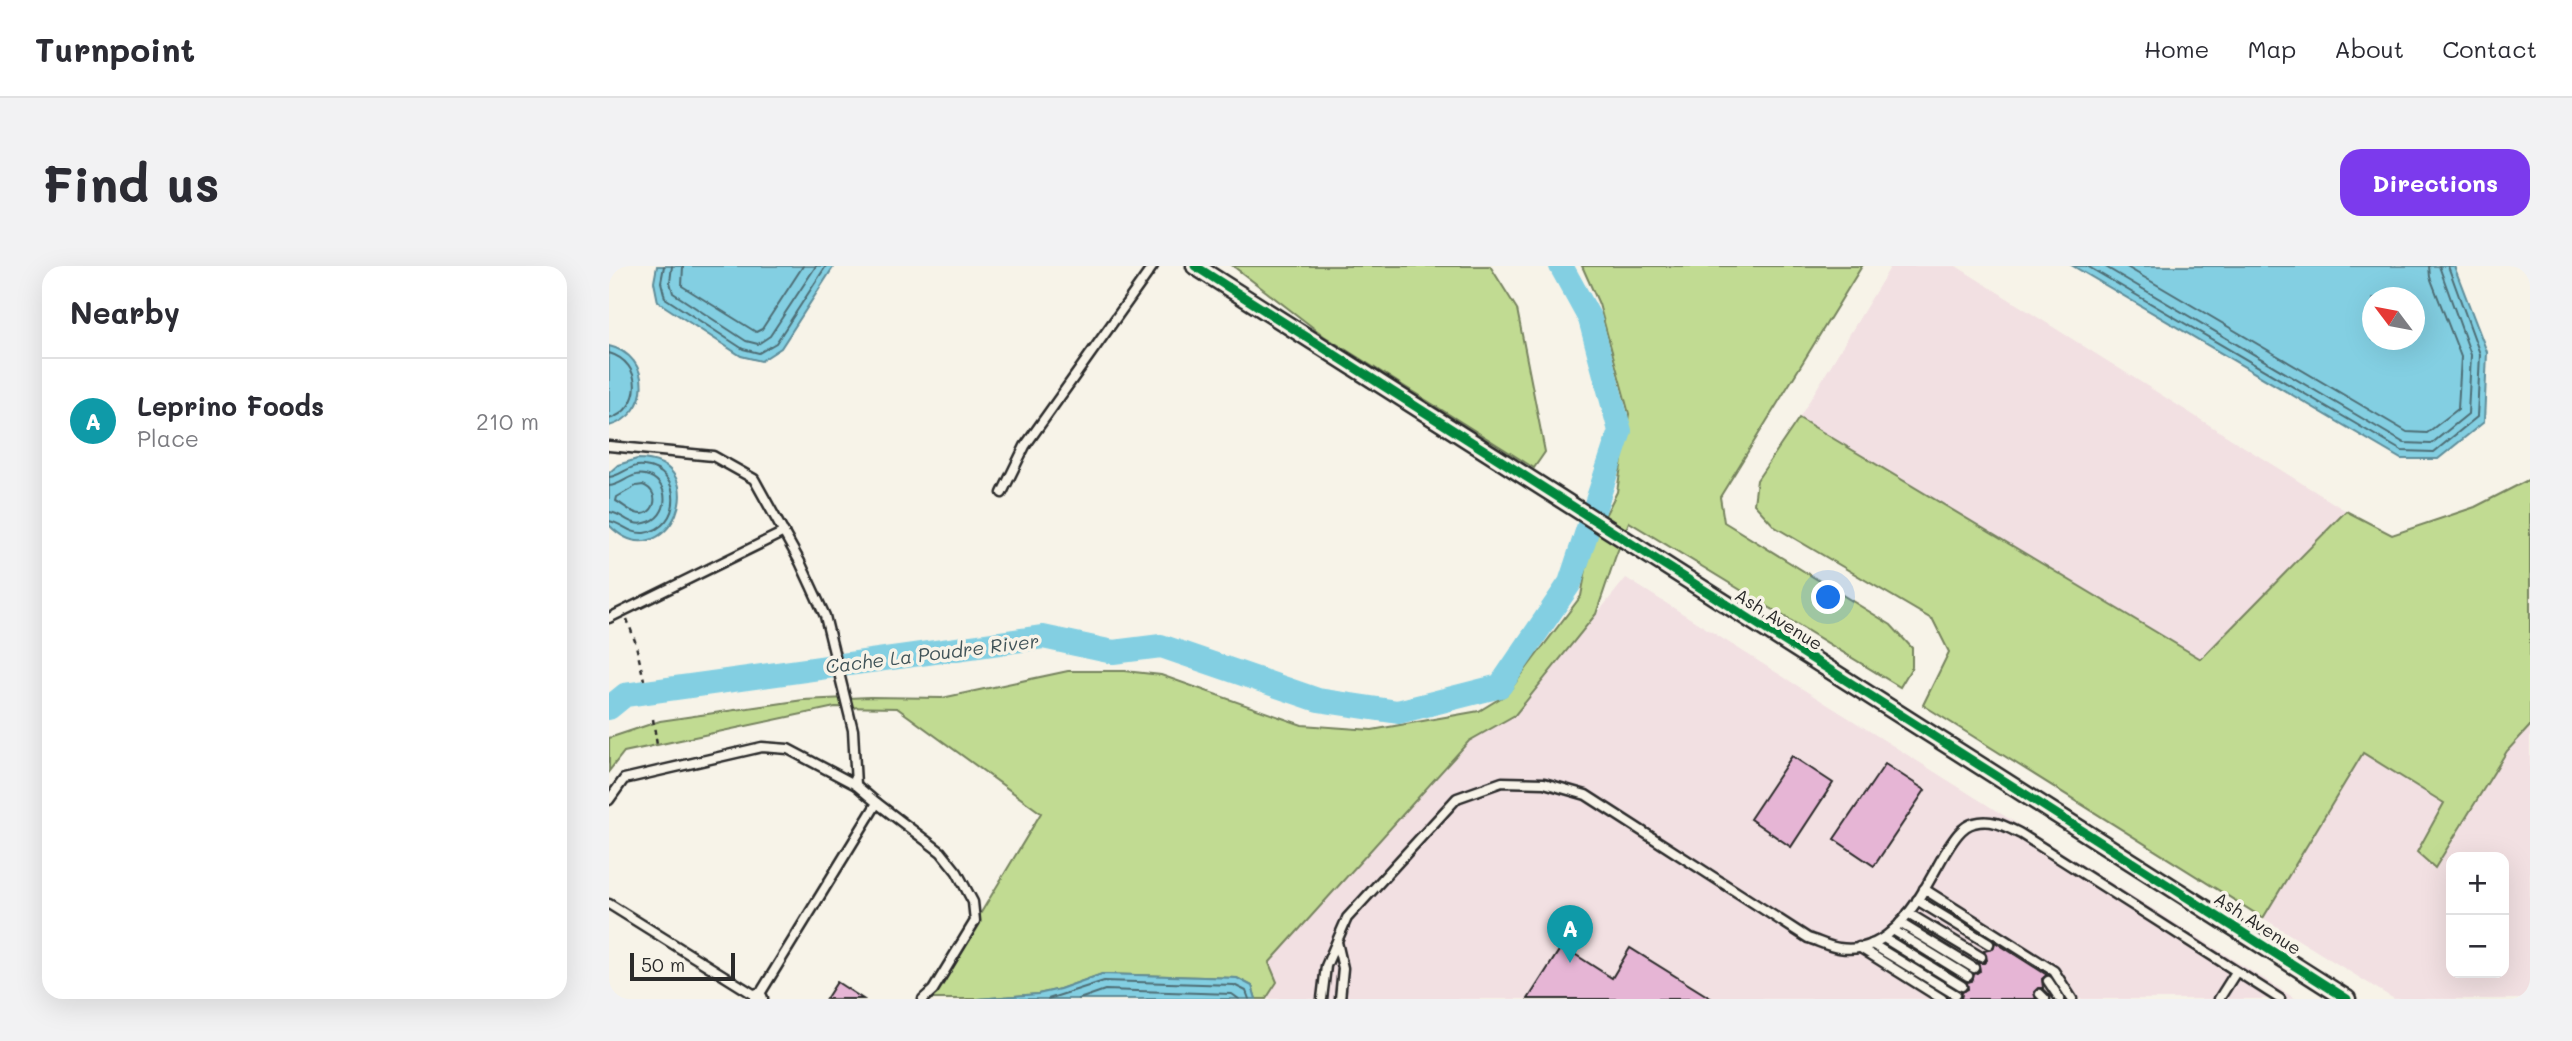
<!DOCTYPE html>
<html lang="en">
<head>
<meta charset="utf-8">
<style>
  :root { --surface:#fff; --page:#f2f2f3; --text:#2b2b33; --muted:#7c7c81; --line:#e1e1e2; --accent:#7c3aed }
  body { margin:0; font-family:Mali,sans-serif; background:var(--page); color:var(--text) }
  .controls { position:absolute; right:21px; bottom:21px; display:grid; overflow:hidden; border-radius:14px; box-shadow:0 7px 28px #0002 }
  .controls button { width:63px; height:63px; display:grid; place-items:center; padding:0; border:0; border-bottom:2px solid var(--line); background:var(--surface); color:var(--text); font:35px sans-serif }
  .compass { position:absolute; left:1753px; top:21px; width:63px; height:63px; border-radius:50%; background:var(--surface); box-shadow:0 7px 28px #0002; rotate:302deg }
  .scale { position:absolute; left:21px; bottom:18px; width:105px; box-sizing:border-box; padding-left:7px; border:4px solid #2b2b2b; border-top:0; font-size:19px; line-height:24px; white-space:nowrap; color:#2b2b2b; -webkit-text-stroke:5px #f7f3e8; paint-order:stroke }
  .you { position:absolute; left:1220px; top:332px; width:24px; height:24px; margin:-18px; border:5px solid #fff; border-radius:50%; background:#1a73e8; box-shadow:0 0 0 10px #1a73e833 }
  .badge { display:grid; place-items:center; width:46px; height:46px; border-radius:50%; background:var(--accent); color:#fff; font-size:23px; font-weight:700 }
  .pin { position:absolute; translate:-50% -58px; filter:drop-shadow(0 2px 4px #0008) }
  .pin::after { content:''; position:absolute; top:37px; width:24px; height:21px; background:inherit; clip-path:polygon(0 0,100% 0,50% 100%) }
  .list { margin:0; padding:0; list-style:none }
  h2 { display:flex; justify-content:space-between; align-items:center; height:91px; margin:0; padding:0 28px; font-size:30px }
  h2 small { font-size:23px; font-weight:400; color:var(--muted) }
  .list li { display:grid; grid-template-columns:46px 1fr auto; gap:21px; align-items:center; box-sizing:border-box; height:126px; padding:0 28px; border-top:2px solid var(--line) }
  .list b { display:block; font-size:26px; white-space:nowrap }
  .list p { margin:0; font-size:23px; white-space:nowrap; color:var(--muted) }
  .list em { font-size:23px; font-style:normal; color:var(--muted) }
  .map { position:relative; flex:none; width:1921px; height:733px; overflow:hidden; border-radius:21px }
  header { display:flex; align-items:center; gap:42px; box-sizing:border-box; height:98px; padding:0 35px; background:var(--surface); border-bottom:2px solid var(--line) }
  header strong { font-size:33px }
  nav { display:flex; gap:38px; margin-inline-start:auto; font-size:24px }
  .intro { display:flex; align-items:center; justify-content:space-between; box-sizing:border-box; height:168px; padding:0 42px }
  h1 { margin:0; font-size:49px }
  .button { padding:18px 32px; border-radius:21px; background:var(--accent); color:#fff; font-size:24px; font-weight:700 }
  main { display:flex; gap:42px; padding:0 42px }
  aside { flex:1; background:var(--surface); border-radius:21px; box-shadow:0 7px 28px #0002 }
  .map>svg:first-child { display:block }
  .built { fill:#f2e0e2; fill-rule:evenodd }
  .green { fill:#c1db92; stroke:#76835e; stroke-width:2 }
  .water { fill:#83cfe2; stroke:#608d99; stroke-width:2; fill-rule:evenodd }
  .lines { fill:none; stroke-linecap:round; stroke-linejoin:round }
  .shore { stroke:#4e6d74; stroke-width:2 }
  .river { stroke:#83cfe2; stroke-width:24 }
  .building { fill:#e6b5d5; stroke:#2b2b2b; stroke-width:2 }
  .lane-casing { stroke:#2b2b2b; stroke-width:13 }
  .street-casing { stroke:#2b2b2b; stroke-width:21 }
  .path { stroke:#2b2b2b; stroke-width:2.5; stroke-dasharray:5 5; stroke-linecap:butt }
  .lane { stroke:#f7f3e8; stroke-width:8 }
  .street { stroke:#f7f3e8; stroke-width:16 }
  .cycleway-casing { stroke:#f7f3e8; stroke-width:13 }
  .cycleway { stroke:#00873e; stroke-width:9 }
  .labels { text-anchor:middle; dominant-baseline:central; stroke-width:7; stroke-linejoin:round; paint-order:stroke }
  .street-label { font-size:18px; fill:#2b2b2b; stroke:#f7f3e8 }
  .water-label { font-size:19px; font-style:italic; fill:#415459; stroke:#f7f3e8 }
</style>
</head>
<body>
<header>
<strong>Turnpoint</strong>
<nav><a>Home</a><a>Map</a><a>About</a><a>Contact</a></nav>
</header>
<div class="intro"><h1>Find us</h1><a class="button">Directions</a></div>
<main>
<aside>
<h2>Nearby<small></small></h2>
<ul class="list">
<li><span class="badge" style="background:#0f9aa8">A</span><div><b>Leprino Foods</b><p>Place</p></div><em>210 m</em></li>
</ul>
</aside>
<div class="map">
<svg width="1921" height="733" viewBox="0 0 1921 733">
  <rect width="100%" height="100%" fill="#f7f3e8"/>
  <filter id="ink" filterUnits="userSpaceOnUse"><feTurbulence type="fractalNoise" baseFrequency=".0143" numOctaves="2"/><feDisplacementMap in="SourceGraphic" scale="14" xChannelSelector="R" yChannelSelector="G"/><feConvolveMatrix kernelMatrix="1 2 1 2 8 2 1 2 1" color-interpolation-filters="sRGB"/></filter>
  <g filter="url(#ink)">
    <g class="built">
      <path d="M1282,0H1347L1737,245L1592,393L1190,152Z"/>
      <path d="M1017,312L1687,733H657L668,716L660,697L860,475L906,449Z"/>
      <path d="M1921,460V733H1785L1654,652L1754,487L1835,537L1808,586ZM1842,591H1895V707H1842Z"/>
    </g>
    <g class="green">
      <path d="M624,0H881L908,43L936,186L925,202L715,70Z"/>
      <path d="M973,0H1253L1111,231L1115,256L1282,359L1303,382V401L1291,421L1020,256L1006,292L987,348L906,449L860,475L660,697L668,716L657,733H647L643,720L628,712L493,708L451,723L429,728L369,733H320L432,547L288,442L226,441L15,486L0,505V472L51,455L194,434L261,431L333,432L459,405H516L552,409L693,459L763,464L870,445L898,428L972,330L982,277L1008,226L1020,148L990,38Z"/>
      <path d="M1190,152L1592,393L1737,245L1783,269L1866,241L1921,213V460L1898,485L1826,602L1808,586L1835,537L1754,487L1654,652L1314,439L1340,386L1324,354L1166,261L1145,238L1148,214Z"/>
    </g>
    <g class="water">
      <path d="M48,0H225L172,82L152,95L132,90L49,36L45,16Z"/>
      <path d="M1464,0H1845L1878,86L1875,156L1829,193H1792ZM1764,32H1806V74H1764Z"/>
      <path d="M0,80C44,90 43,149 0,160Z"/>
      <path d="M28,193C111,193 58,319 0,259V207L9,199Z"/>
      <path d="M493,708L628,712L643,720L647,733H369L429,728L451,723Z"/>
    </g>
    <g class="lines">
      <g class="shore">
        <path d="M55,0L52,16L56,32L134,83L150,87L167,77L217,0"/>
        <path d="M63,0L61,16L64,27L137,75L149,78L161,70L207,0"/>
        <path d="M74,0L73,20L147,66L153,63L194,0"/>
        <path d="M1478,0L1793,185L1825,186L1868,151L1871,88L1839,0"/>
        <path d="M1495,0L1795,177L1822,178L1859,148L1862,89L1830,0"/>
        <path d="M1516,0L1798,166L1818,167L1849,143L1852,91L1821,11L1820,0"/>
        <path d="M0,87C35,97 34,143 0,153"/>
        <path d="M0,211C13,210 20,198 35,200C74,204 74,262 35,267C20,268 13,257 0,255"/>
        <path d="M34,219C54,227 45,253 27,247C20,245 13,238 7,235L8,231L27,220Z"/>
        <path d="M0,220C14,219 21,206 36,209C62,214 62,252 36,257C21,261 14,247 0,246"/>
        <path d="M439,733L495,715L625,719L637,725L640,733"/>
        <path d="M470,733L496,724L623,728L630,733"/>
      </g>
      <path class="river" d="M0,442L16,429L434,371L504,386L552,380L709,434L789,446L891,420L961,317L1011,165L981,53L952,0"/>
    </g>
    <g class="building">
      <path d="M1183,490L1224,517L1182,581L1141,553Z"/>
      <path d="M1276,498L1316,524L1265,600L1225,573Z"/>
      <path d="M1386,676L1438,709L1433,713L1434,722H1429L1425,726L1427,733H1352L1353,726L1359,723L1358,716L1363,715L1365,708L1371,705L1369,697H1375L1378,694L1375,685L1384,683Z"/>
      <path d="M953,680L1003,712L1021,682L1103,733H919Z"/>
      <path d="M228,716L254,733H217Z"/>
    </g>
    <g class="lines">
      <defs>
        <g id="lane">
          <path d="M0,180L104,190L145,213L191,296L216,350L244,464L247,519"/>
          <path d="M393,227L416,180L544,0"/>
          <path d="M0,352L175,266"/>
          <path d="M0,534L15,513L153,481L179,483L247,519L268,537L149,731L0,638"/>
          <path d="M268,537L332,586L348,606L364,636L366,655L324,724L314,733"/>
          <path d="M1315,623L1445,705L1463,733"/>
          <path d="M1308,634L1380,678"/>
          <path d="M1299,647L1372,691"/>
          <path d="M1291,657L1365,702"/>
          <path d="M1284,664L1359,710"/>
          <path d="M1275,672L1353,720"/>
          <path d="M728,676L734,702L731,733"/>
          <path d="M1263,678L1347,729"/>
          <path d="M1250,681L1333,733"/>
          <path d="M1439,715L1451,733"/>
          <path d="M1431,728L1436,733"/>
          <path d="M713,733L717,700L738,652L848,532L893,516L935,517L977,529L1199,672C1209,675 1220,681 1230,682C1285,691 1314,625 1336,587C1343,576 1352,560 1365,557C1383,552 1396,560 1412,568L1671,733"/>
          <path d="M1610,733L1627,706"/>
        </g>
        <g id="street">
          <path d="M586,0L1738,733"/>
          <path d="M149,731L150,733"/>
        </g>
      </defs>
      <use href="#lane" class="lane-casing"/>
      <use href="#street" class="street-casing"/>
      <g class="path">
        <path d="M18,353L26,375L35,414"/>
        <path d="M44,453L48,479"/>
      </g>
      <use href="#lane" class="lane"/>
      <use href="#street" class="street"/>
      <defs>
        <path id="cycleway" d="M586,0L1738,733"/>
      </defs>
      <use href="#cycleway" class="cycleway-casing"/>
      <use href="#cycleway" class="cycleway"/>
    </g>
  </g>
  <g class="labels">
    <g class="street-label">
      <text transform="translate(1170 353) rotate(32)">Ash Avenue</text>
      <text transform="translate(1649 657) rotate(33)">Ash Avenue</text>
    </g>
    <g class="water-label">
      <text transform="translate(323 387) rotate(-7)">Cache La Poudre River</text>
    </g>
  </g>
</svg>
<div class="controls">
<button>+</button>
<button>−</button>
</div>
<svg class="compass" viewBox="-18 -18 36 36"><path d="M0-13l5 13h-10z" fill="#e53935"/><path d="M0 13l5-13h-10z" fill="#7c7c81"/></svg>
<div class="scale">50 m</div>
<div class="you"></div>
<div class="pin badge" style="left:961px;top:697px;background:#0f9aa8">A</div>
</div>
</main>
</body>
</html>
